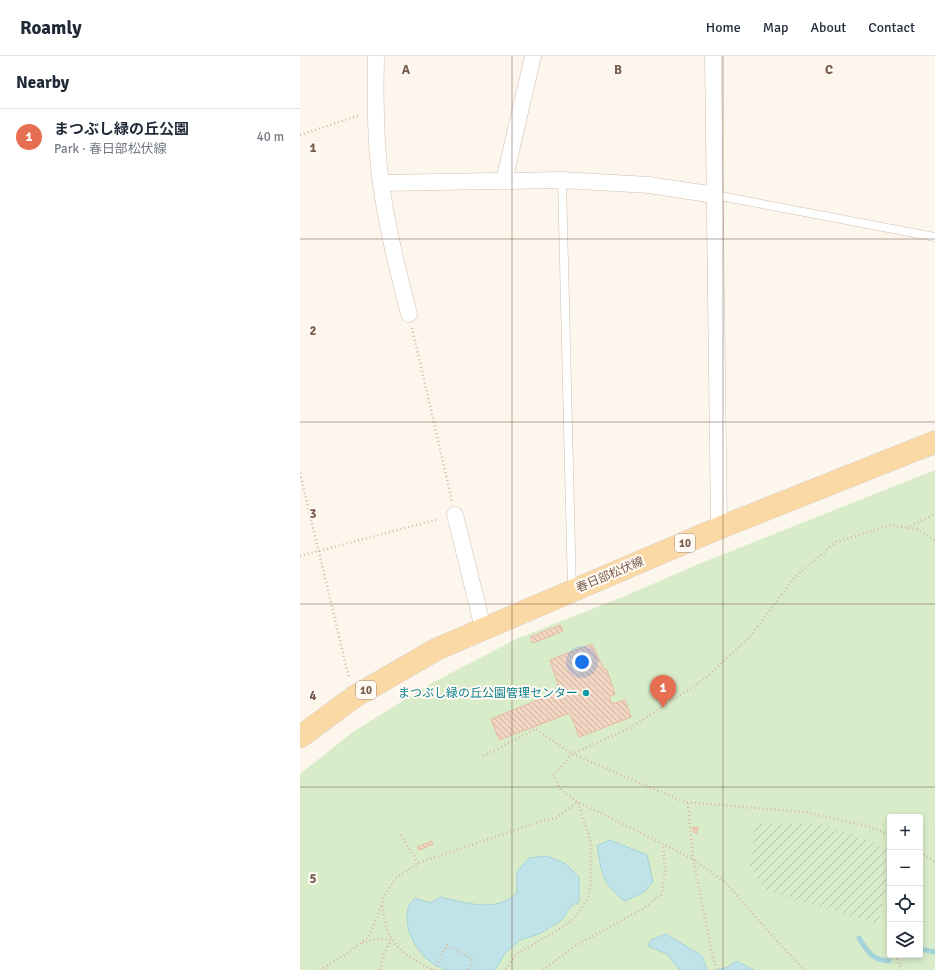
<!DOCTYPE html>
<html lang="en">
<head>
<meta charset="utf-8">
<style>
  :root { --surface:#fff; --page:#f2f2f3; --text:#1f2937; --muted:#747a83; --line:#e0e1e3; --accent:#e76f51 }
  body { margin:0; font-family:Signika,"Noto Sans JP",sans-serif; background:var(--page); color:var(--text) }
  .controls { position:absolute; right:12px; bottom:12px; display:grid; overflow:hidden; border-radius:4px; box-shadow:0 2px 6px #0003 }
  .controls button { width:36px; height:36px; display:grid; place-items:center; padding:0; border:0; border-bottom:1px solid var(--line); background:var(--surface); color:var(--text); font:20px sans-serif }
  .you { position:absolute; left:282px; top:606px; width:14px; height:14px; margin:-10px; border:3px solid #fff; border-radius:50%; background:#1a73e8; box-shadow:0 0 0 6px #1a73e833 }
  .badge { display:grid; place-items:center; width:26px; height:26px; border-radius:50%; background:var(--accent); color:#fff; font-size:13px; font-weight:700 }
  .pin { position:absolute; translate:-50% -33px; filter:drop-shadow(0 1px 2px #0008) }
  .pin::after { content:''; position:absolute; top:21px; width:14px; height:12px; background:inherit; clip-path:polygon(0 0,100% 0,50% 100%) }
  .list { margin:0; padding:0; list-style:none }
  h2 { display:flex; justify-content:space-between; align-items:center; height:52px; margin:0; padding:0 16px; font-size:17px }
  h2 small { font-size:13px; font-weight:400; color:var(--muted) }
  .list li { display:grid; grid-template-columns:26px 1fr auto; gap:12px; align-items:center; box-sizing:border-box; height:56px; padding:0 16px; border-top:1px solid var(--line) }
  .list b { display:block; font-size:15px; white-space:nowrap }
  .list p { margin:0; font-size:13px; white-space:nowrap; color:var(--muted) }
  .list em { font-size:13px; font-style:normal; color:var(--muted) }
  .icon { flex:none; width:22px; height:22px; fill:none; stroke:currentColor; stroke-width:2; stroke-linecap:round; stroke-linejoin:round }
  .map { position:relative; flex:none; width:635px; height:914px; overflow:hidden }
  header { display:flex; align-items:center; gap:24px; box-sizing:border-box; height:56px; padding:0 20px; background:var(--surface); border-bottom:1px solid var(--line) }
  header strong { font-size:19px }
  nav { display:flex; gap:22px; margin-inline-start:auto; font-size:14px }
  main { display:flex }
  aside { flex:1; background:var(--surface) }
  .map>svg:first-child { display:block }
  .green { fill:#d8ecc9; fill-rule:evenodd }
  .garden { fill:url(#garden-furrows) }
  .water { fill:#bfe3e8; stroke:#a5d3da }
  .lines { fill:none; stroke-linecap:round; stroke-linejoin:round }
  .stream { stroke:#a5d3da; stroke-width:5 }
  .building { fill:url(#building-back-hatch); stroke:#e6bba3 }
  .lane-casing { stroke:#d1beb0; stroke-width:9 }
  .street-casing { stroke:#d1beb0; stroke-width:17 }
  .primary-casing { stroke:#dad1cd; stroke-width:23 }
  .path { stroke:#d9b8a5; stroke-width:2.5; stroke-dasharray:1 3; stroke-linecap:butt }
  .lane { stroke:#fff; stroke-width:8 }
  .street { stroke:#fff; stroke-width:16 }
  .primary { stroke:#fbd9a5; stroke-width:22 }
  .grid { fill:none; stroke:#7a5c4d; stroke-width:1; stroke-opacity:0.55 }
  .culture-dot { fill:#0f9aa8; stroke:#fffaf3; stroke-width:1.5 }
  .labels { text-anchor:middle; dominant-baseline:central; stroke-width:4; stroke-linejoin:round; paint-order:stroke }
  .shield { fill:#fffaf3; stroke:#a28b7f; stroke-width:1 }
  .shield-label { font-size:11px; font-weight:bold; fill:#7a5c4d }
  .street-label { font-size:12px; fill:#7a5c4d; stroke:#fffaf3 }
  .culture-label { font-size:12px; fill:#0d838f; stroke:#fffaf3; text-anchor:end }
  .grid-label { font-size:13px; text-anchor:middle; font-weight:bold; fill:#7a5c4d; stroke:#fffaf3; stroke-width:4; stroke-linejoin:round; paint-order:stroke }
</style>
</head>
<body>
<header>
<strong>Roamly</strong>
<nav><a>Home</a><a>Map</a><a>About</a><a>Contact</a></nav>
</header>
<main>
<aside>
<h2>Nearby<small></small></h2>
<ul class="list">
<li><span class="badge">1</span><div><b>まつぶし緑の丘公園</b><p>Park · 春日部松伏線</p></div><em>40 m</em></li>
</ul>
</aside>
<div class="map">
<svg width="635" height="914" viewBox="0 0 635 914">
  <defs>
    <pattern id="garden-furrows" width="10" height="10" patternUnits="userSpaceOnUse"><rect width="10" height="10" fill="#d8ecc9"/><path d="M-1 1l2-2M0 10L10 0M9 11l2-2" fill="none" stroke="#b4c2a5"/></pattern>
    <pattern id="building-back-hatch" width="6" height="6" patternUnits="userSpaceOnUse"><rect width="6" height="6" fill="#f3d5c3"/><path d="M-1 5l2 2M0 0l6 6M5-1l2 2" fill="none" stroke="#cab0a1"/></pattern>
  </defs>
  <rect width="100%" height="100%" fill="#fdf6ec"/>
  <path class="green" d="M635,414V914H0V718L53,676L130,628L216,583L325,540L401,507ZM590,761H620V899H590Z"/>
  <path class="garden" d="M455,767L522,768L590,792V818L578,868L464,834L450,810Z"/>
  <g class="water">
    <path d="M310,784L347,799L353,826L344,836L325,845C301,827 302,817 297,790Z"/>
    <path d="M247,800L266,808L279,821V846L271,850L262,864L249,872L239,878L220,884L205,897L195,914C180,914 162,914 148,914C123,909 102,877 108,852C109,848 113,845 115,842L130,847L141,841C165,847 197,857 217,837V816L229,802Z"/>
    <path d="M366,878L402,900L407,914H380L367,898L348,890L351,884Z"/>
    <path d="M436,905L454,914H417L428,911Z"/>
  </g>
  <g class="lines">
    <g class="stream">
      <path d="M559,882C568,896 572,904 589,905"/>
      <path d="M620,893L635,896"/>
    </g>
  </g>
  <g class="building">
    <path d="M260,569L263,575L233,587L230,581Z"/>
    <path d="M292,588L303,612L307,614L315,638L309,641L312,648L325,644L331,661L279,681L270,657L199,684L191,663L260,635L250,604Z"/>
    <path d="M393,771H398L397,777H394Z"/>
    <path d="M132,785L133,788L119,794L117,791Z"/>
  </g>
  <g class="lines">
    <defs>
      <g id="lane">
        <path d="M262,124L272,534"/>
        <path d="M415,139L635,181"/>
      </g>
      <g id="street">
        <path d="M76,0C75,42 75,85 81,127C87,172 98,215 109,258"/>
        <path d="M413,0L419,472"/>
        <path d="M204,125L233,0"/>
        <path d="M81,127L262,124L349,129L415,139"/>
        <path d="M155,459L183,572"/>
      </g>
      <path id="primary" d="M0,681L54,641L137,593L419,472L635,386"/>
    </defs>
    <use href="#lane" class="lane-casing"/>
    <use href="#street" class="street-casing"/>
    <use href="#primary" class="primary-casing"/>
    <g class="path">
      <path d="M0,79L60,59"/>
      <path d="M112,272L152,445"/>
      <path d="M0,417L49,622"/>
      <path d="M607,472L635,458"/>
      <path d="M0,500L139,463"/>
      <path d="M183,700L236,673L272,698L385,746L505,756L570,771L590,779"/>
      <path d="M388,747L393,803L414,906L417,914"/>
      <path d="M101,779L118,807"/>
      <path d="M620,796L635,806"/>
      <path d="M82,850C87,888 100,897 133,914"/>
      <path d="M62,887L76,883L91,884"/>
      <path d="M595,899L602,914"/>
      <path d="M20,914L43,900L69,881L86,837L96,822L118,807L242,765L256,762L278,746L291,787V825L288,842L274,863L255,876L216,898L205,914"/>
      <path d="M80,914L84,898L91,884"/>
      <path d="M134,914L147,889L173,903L168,914"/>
      <path d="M243,914L275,890L342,853L362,838L365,817L363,788"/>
      <path d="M505,914L474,882L427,828L393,803L278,746L261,734L253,720L272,698L330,672L405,623L450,581L495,521L536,486L591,469L619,474L635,485"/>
    </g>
    <use href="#lane" class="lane"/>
    <use href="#street" class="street"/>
    <use href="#primary" class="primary"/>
  </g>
  <path class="grid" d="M212,0V914M423,0V914M0,183H635M0,366H635M0,548H635M0,731H635"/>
  <circle class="culture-dot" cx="286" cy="637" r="4"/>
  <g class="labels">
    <g class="shield">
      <rect x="375" y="478" width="20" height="18" rx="3"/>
      <rect x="56" y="625" width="20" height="18" rx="3"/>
    </g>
    <g class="shield-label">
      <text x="385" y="487">10</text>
      <text x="66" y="634">10</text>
    </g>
    <g class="street-label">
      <text transform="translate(310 519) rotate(-23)">春日部松伏線</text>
    </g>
    <g class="culture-label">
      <text x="278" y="637">まつぶし緑の丘公園管理センター</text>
    </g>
  </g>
  <g class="grid-label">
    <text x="106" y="18">A</text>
    <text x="318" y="18">B</text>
    <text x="529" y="18">C</text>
    <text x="13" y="96">1</text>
    <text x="13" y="279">2</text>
    <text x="13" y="462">3</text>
    <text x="13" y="644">4</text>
    <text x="13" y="827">5</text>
  </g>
</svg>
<div class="controls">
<button>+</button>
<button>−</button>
<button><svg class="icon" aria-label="locate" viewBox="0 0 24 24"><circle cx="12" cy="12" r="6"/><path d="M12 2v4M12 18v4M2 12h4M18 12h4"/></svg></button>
<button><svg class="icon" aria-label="layers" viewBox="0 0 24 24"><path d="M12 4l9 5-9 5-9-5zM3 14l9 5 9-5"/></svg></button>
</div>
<div class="you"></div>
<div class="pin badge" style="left:363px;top:652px">1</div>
</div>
</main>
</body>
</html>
